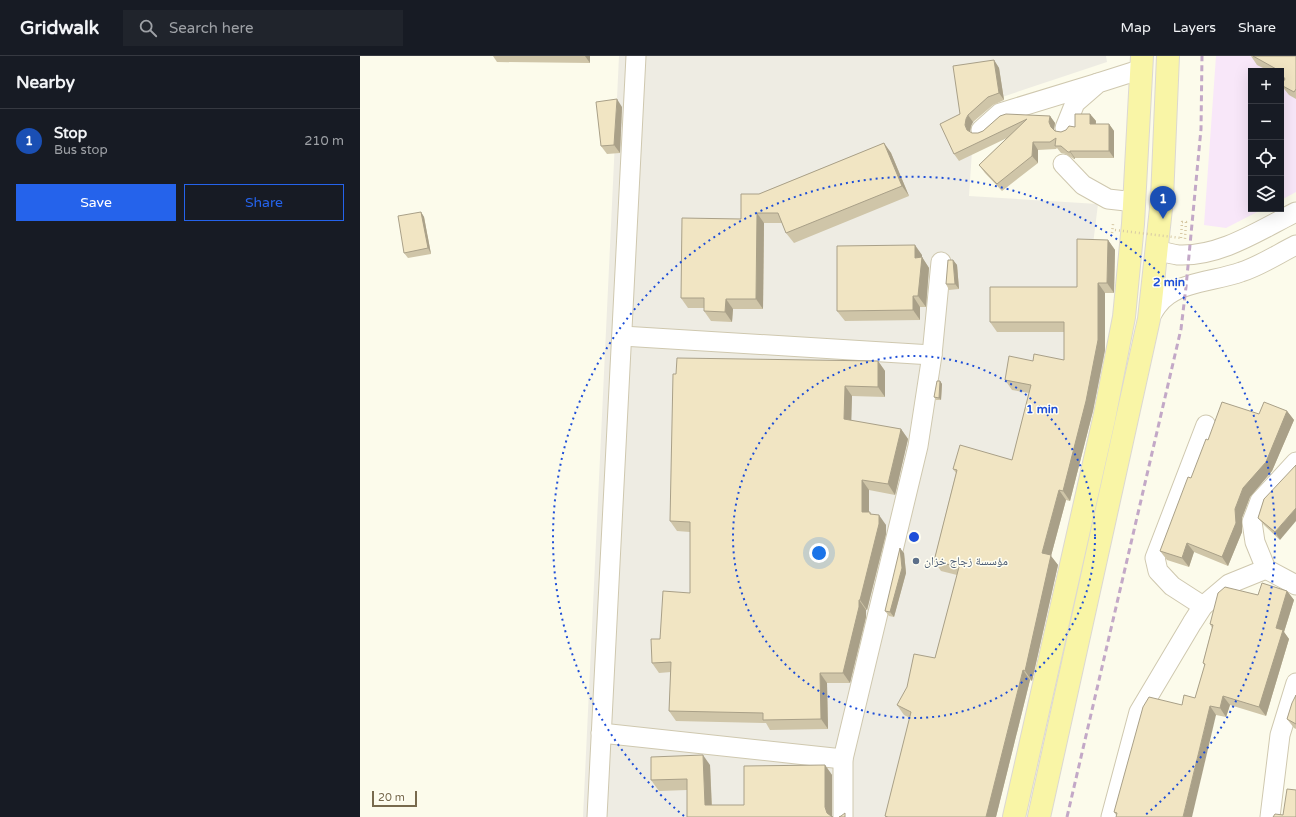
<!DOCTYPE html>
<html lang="en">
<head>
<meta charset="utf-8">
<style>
  :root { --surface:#171b24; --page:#20242c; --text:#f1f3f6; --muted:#9ea1a6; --line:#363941; --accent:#2563eb }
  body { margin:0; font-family:"Varela Round","Noto Naskh Arabic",sans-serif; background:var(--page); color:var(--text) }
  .controls { position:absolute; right:12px; top:12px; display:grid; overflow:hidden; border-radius:0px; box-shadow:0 4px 16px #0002 }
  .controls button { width:36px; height:36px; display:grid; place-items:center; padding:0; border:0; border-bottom:1px solid var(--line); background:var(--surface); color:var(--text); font:20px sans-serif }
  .scale { position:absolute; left:12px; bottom:10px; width:45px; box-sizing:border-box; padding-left:4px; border:2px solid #786a4d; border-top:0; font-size:11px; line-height:14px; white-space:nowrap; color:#786a4d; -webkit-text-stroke:3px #fffef2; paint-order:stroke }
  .you { position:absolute; left:459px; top:497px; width:14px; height:14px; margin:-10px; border:3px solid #fff; border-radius:50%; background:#1a73e8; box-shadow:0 0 0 6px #1a73e833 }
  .badge { display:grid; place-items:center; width:26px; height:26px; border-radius:50%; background:var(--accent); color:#fff; font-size:13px; font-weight:700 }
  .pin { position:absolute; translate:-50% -33px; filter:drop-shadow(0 1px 2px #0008) }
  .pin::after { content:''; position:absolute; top:21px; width:14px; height:12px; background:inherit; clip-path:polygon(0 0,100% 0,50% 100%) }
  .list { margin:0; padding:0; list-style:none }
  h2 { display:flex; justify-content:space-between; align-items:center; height:52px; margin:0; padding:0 16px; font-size:17px }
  h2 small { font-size:13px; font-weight:400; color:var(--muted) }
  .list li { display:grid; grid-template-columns:26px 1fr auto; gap:12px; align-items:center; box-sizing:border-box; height:64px; padding:0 16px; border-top:1px solid var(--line) }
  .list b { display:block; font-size:15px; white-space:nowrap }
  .list p { margin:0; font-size:13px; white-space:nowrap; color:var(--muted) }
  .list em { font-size:13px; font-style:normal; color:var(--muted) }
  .actions { display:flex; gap:8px; padding:12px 16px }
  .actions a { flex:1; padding:9px 0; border:1px solid var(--accent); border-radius:0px; text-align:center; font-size:14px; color:var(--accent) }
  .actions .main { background:var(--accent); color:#fff }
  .icon { flex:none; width:22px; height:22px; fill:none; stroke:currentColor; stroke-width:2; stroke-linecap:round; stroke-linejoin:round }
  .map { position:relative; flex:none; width:936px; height:761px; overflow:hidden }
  header { display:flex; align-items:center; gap:24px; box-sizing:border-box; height:56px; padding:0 20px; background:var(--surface); border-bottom:1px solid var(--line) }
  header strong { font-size:19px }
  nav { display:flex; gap:22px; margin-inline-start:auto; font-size:14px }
  .search { width:280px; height:36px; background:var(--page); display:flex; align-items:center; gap:10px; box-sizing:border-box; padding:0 14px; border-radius:0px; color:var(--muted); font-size:15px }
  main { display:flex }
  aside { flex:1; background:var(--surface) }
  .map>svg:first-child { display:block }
  .industrial { fill:#eeece3 }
  .education { fill:#f8e7f9 }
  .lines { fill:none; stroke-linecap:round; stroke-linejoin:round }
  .minor-casing { stroke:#cfc8af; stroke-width:21 }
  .major-casing { stroke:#dcd8d1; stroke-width:24 }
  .path { stroke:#d7c9a5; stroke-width:2.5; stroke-dasharray:1 3; stroke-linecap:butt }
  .minor { stroke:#fff; stroke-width:19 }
  .major { stroke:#f9f5a6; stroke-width:22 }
  .rail { stroke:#c3a8c7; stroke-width:3; stroke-dasharray:6 4; stroke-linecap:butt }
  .path-bridge { stroke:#d7c9a5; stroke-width:2.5; stroke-dasharray:1 3; stroke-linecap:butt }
  .wall { fill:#cfc5a8 }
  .shaded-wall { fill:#a9a088 }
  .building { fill:#f1e5c3; stroke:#a9a088 }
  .ring { fill:none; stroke:#1d4ed8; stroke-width:2; stroke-dasharray:2 4 }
  .service-dot { fill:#5c6f8a; stroke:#fffef2; stroke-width:1.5 }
  .labels { text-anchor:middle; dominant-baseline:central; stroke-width:3; stroke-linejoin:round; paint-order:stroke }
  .service-label { font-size:12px; fill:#4e5e75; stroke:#fffef2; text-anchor:start }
  .centre { fill:#1d4ed8; stroke:#fffef2; stroke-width:2 }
  .ring-label { font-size:12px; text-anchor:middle; font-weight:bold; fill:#1d4ed8; stroke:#fffef2; stroke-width:3; stroke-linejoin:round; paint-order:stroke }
</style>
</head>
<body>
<header>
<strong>Gridwalk</strong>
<div class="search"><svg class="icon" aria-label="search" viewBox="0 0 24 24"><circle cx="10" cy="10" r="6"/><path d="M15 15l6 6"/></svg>Search here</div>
<nav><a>Map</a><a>Layers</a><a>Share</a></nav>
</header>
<main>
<aside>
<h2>Nearby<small></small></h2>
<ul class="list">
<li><span class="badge" style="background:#1a4fb4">1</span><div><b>Stop</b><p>Bus stop</p></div><em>210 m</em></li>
</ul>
<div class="actions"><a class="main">Save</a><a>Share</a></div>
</aside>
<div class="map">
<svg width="936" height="761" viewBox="0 0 936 761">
  <rect width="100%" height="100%" fill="#fcfbeb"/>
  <path class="industrial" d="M259,0H746L747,6L615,50L609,140L738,148L716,325L605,761H223Z"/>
  <path class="education" d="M856,0H936V136L921,144V15H891V153H903L866,172L844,169Z"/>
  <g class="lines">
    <defs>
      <g id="minor">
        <path d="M705,72L715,47L738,27L782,13"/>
        <path d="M621,74L640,57L738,27"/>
        <path d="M703,108L723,129L748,143L775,146"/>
        <path d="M797,194C804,196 811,198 818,199C860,201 900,174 936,156"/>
        <path d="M789,263C794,254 799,245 808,239C826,226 859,224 881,216C900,210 918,198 936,189"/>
        <path d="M262,280L572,299"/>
        <path d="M936,406L900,445L892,466L895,486L906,513L936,529"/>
        <path d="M843,550L812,530L798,515L795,502L846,369"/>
        <path d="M241,677L483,703"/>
        <path d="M237,761L276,0"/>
        <path d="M483,761V703L558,390L572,299L581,206"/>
        <path d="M751,761L779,656L832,567L843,550L869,528L906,513"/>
        <path d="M910,761L920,679L936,627"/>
      </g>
      <g id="major">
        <path d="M654,761L744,363L764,261L773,168L782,0"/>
        <path d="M679,761L789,263L802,143L808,0"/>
      </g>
    </defs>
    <use href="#minor" class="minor-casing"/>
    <use href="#major" class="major-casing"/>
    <g class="path">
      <path d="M752,177L753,168H755"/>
      <path d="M821,182L822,166H826L825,183"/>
    </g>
    <use href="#minor" class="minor"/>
    <use href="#major" class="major"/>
    <path class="rail" d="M707,761L821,273L826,231L841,73L842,0"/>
    <path class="path-bridge" d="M755,174L821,182"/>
  </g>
  <g class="wall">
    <path d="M133,0H230V7L137,6Z"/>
    <path d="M891,0H936V43L929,39L921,29L924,23L921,22V15H909L897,9Z"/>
    <path d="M634,4L639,12L644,44L633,49L613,66L611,70L610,76L612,77H618L623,75L640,60H690L695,67L694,74L695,75L701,76L715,71L730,58L736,65V68H749L754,75V102H715V103H714L706,98L701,97L697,92L696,93L678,94V107L642,135L625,117L619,109L647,82L599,105L594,98L600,58Z"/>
    <path d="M262,51L260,97L247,98L241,90Z"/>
    <path d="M524,87L531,97L549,140L434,187L426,177L422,167H404L403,253H373L372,266L351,265L344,255V252H328L321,242L399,138Z"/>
    <path d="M61,156L64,161L71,198L48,202L44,197Z"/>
    <path d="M748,184L755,194L754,237H745V294L733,355L710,445L706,444L691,500L698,509L672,625L670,624L636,761H525V760L550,662L544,659L537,649L575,602L597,519L581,515L574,505L596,417L593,413L652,404L669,337L652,334L645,324L673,305L704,304V276H637L630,266L717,231Z"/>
    <path d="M562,199V201L569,212L566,251H560V264L485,265L477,255Z"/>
    <path d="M593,204L597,209L599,233L589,234L586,228Z"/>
    <path d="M518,305L525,315V341L492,340L491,365L541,373L548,383L535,439L509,434V456L526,469V478L507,554H506V561L490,627H467L468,673L410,674L406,667L316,665L309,655L311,616L299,617L292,607L300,583L330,537V476L317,475L310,465Z"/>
    <path d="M580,325L582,328L581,344H576L574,341Z"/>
    <path d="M927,355L934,364L912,415L890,441L882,462V476L868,510L834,496L829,511L807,504L800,495L831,422L899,358Z"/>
    <path d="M904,443L920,484L904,469L898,462Z"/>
    <path d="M544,497L546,517L534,561L529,560L525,555Z"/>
    <path d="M927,535L934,544L924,576L929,583L906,660L870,649L866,661L856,659L756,759L754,756L822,649L835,642L845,610L843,607L852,572L850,568L898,539Z"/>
    <path d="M936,639V673L934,672L927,663Z"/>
    <path d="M350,709L352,749H384L465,709L472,719V761H327V734L299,735L291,724Z"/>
  </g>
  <g class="shaded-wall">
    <path d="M225,0H230V7Z"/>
    <path d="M634,4L639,12L644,44L639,37Z"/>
    <path d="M257,43L262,51L260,97L254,89Z"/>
    <path d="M730,58L736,65L735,75L730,68Z"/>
    <path d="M608,59L613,66L611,70L610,76L607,74L605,69L606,63Z"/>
    <path d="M690,60L695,67L694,73L696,78L691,71L689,66Z"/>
    <path d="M749,68L754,75V102L749,95Z"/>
    <path d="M673,86L678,94V107L672,100Z"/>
    <path d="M524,87L531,97L549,140L542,130Z"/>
    <path d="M710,95L715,102V103L710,96Z"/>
    <path d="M61,156L64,161L71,198L68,192Z"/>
    <path d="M397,157L404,167L403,253L396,243Z"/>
    <path d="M748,184L755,194L754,237L747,227Z"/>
    <path d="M555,189L562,199V201L569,212L566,251L558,240L555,202Z"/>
    <path d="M593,204L597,209L599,233L595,228Z"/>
    <path d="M738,227L745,237V294L733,355L710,445L703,435Z"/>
    <path d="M553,240L560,251V264L553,254Z"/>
    <path d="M366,243L373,253L372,266L365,256Z"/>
    <path d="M518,305L525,315V341L518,331Z"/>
    <path d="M580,325L582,328L581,344L579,342Z"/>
    <path d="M485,330L492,340L491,374L484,363Z"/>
    <path d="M927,355L934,364L912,415L890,441L882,462V476L868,510L862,501L875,453L883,432Z"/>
    <path d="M541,373L548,383L535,439L528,428Z"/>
    <path d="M502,424L509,434V466L502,456Z"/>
    <path d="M699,434L706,444L691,500L698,509L672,625L665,615L682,497Z"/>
    <path d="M936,452V465L920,484L915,476Z"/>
    <path d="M519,459L526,469V478L507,554L500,544Z"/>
    <path d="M827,487L834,496L829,511L822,502Z"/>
    <path d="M540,492L544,497L546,517L534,561L530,556Z"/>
    <path d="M927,535L934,544L924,576L929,583L906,660L899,651L916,572Z"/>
    <path d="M499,544L506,554V561L490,627L483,617Z"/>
    <path d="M663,614L670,624L636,761H626Z"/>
    <path d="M460,617L467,627L468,673L461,663Z"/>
    <path d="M863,640L870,649L866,661L860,652Z"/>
    <path d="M850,650L856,659L832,761H823Z"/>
    <path d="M343,699L350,709L352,759L345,749Z"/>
    <path d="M465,709L472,719V761H470L467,757L465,751Z"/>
  </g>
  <g class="building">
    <path d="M893,0H936V33L934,36L921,29L925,23L921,17V15H919L918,14Z"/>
    <path d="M634,4L639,37L628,41L608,59L606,63L605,69L607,74L612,77H618L623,75L640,60L646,58L690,60L689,66L691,71L695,75L701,76L706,74L709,70L715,71V58H730V68H749V95H710V96H708L701,90H695L696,82L690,86H673L672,100L637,128L619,109L667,63L594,98L580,68L600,58L593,10Z"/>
    <path d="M257,43L254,89L241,90L236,46Z"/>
    <path d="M524,87L542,130L426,177L418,157H397L396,243H366L365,256L344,255V242H321L322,162L381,163V138H399Z"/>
    <path d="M61,156L68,192L44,197L38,160Z"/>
    <path d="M717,183L748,184L747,227H738V284L726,345L703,435L699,434L682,497L691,499L665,615L663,614L626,761H528L525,760L551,656L537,649L547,631L554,598L575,602L599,511L574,505L597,414L593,413L600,389L652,404L671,329L645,324L649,300L673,305L674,298L704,304V266H630V231H717Z"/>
    <path d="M555,189V202L562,201L558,240H553V254L477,255V190Z"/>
    <path d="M588,204H593L595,228H586Z"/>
    <path d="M317,302L518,305V331L485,330L484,363L541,373L540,378L528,428L502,424V456H510V458L519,459V468L500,544H499V551L483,617H460L461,663L403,664V657L309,655L311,606L292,607L291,583H300L303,535L330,537V466L310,465L313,318H316Z"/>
    <path d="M577,325H580L579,342L574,341Z"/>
    <path d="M862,346L899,358L904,346L927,355L906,406L883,432L875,453L876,467L862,501L827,487L822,502L800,495L828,421L831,422L846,383L848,384Z"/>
    <path d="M936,409V452L915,476L898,462L904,443Z"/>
    <path d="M540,492L542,512L530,556L525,555Z"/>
    <path d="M902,527L927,535L916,572L923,574L899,651L863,640L860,652L850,650L823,761H756L757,757L754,756L783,651L789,641L822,649L824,639L835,642L845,608L843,607L853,569L850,568L858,537L865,531L898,539Z"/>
    <path d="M936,639V668L927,663L932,647Z"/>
    <path d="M343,699L345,749H384V710L465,709V751L467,757L471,760L473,761H327V723L291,724V701Z"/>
    <path d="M927,733L936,734V761H913L915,758L923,759Z"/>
    <path d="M485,757V761H479L481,760Z"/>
  </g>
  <g class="ring">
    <circle cx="554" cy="481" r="181"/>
    <path d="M324 760A361 361 0 1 1 784 760"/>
  </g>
  <circle class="service-dot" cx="556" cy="505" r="4"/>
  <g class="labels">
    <g class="service-label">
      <text x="564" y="505">مؤسسة زجاج خزان</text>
    </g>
  </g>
  <circle cx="554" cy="481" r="6" class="centre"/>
  <g class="ring-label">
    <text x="809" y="230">2 min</text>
    <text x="682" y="357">1 min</text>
  </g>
</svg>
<div class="controls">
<button>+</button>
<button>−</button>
<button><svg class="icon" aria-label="locate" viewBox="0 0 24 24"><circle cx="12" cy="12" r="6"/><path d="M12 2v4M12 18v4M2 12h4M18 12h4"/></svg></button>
<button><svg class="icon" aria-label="layers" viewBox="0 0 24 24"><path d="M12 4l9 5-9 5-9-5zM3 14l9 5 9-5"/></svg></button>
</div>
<div class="scale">20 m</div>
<div class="you"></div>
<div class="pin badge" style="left:803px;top:163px;background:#1a4fb4">1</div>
</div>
</main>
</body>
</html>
